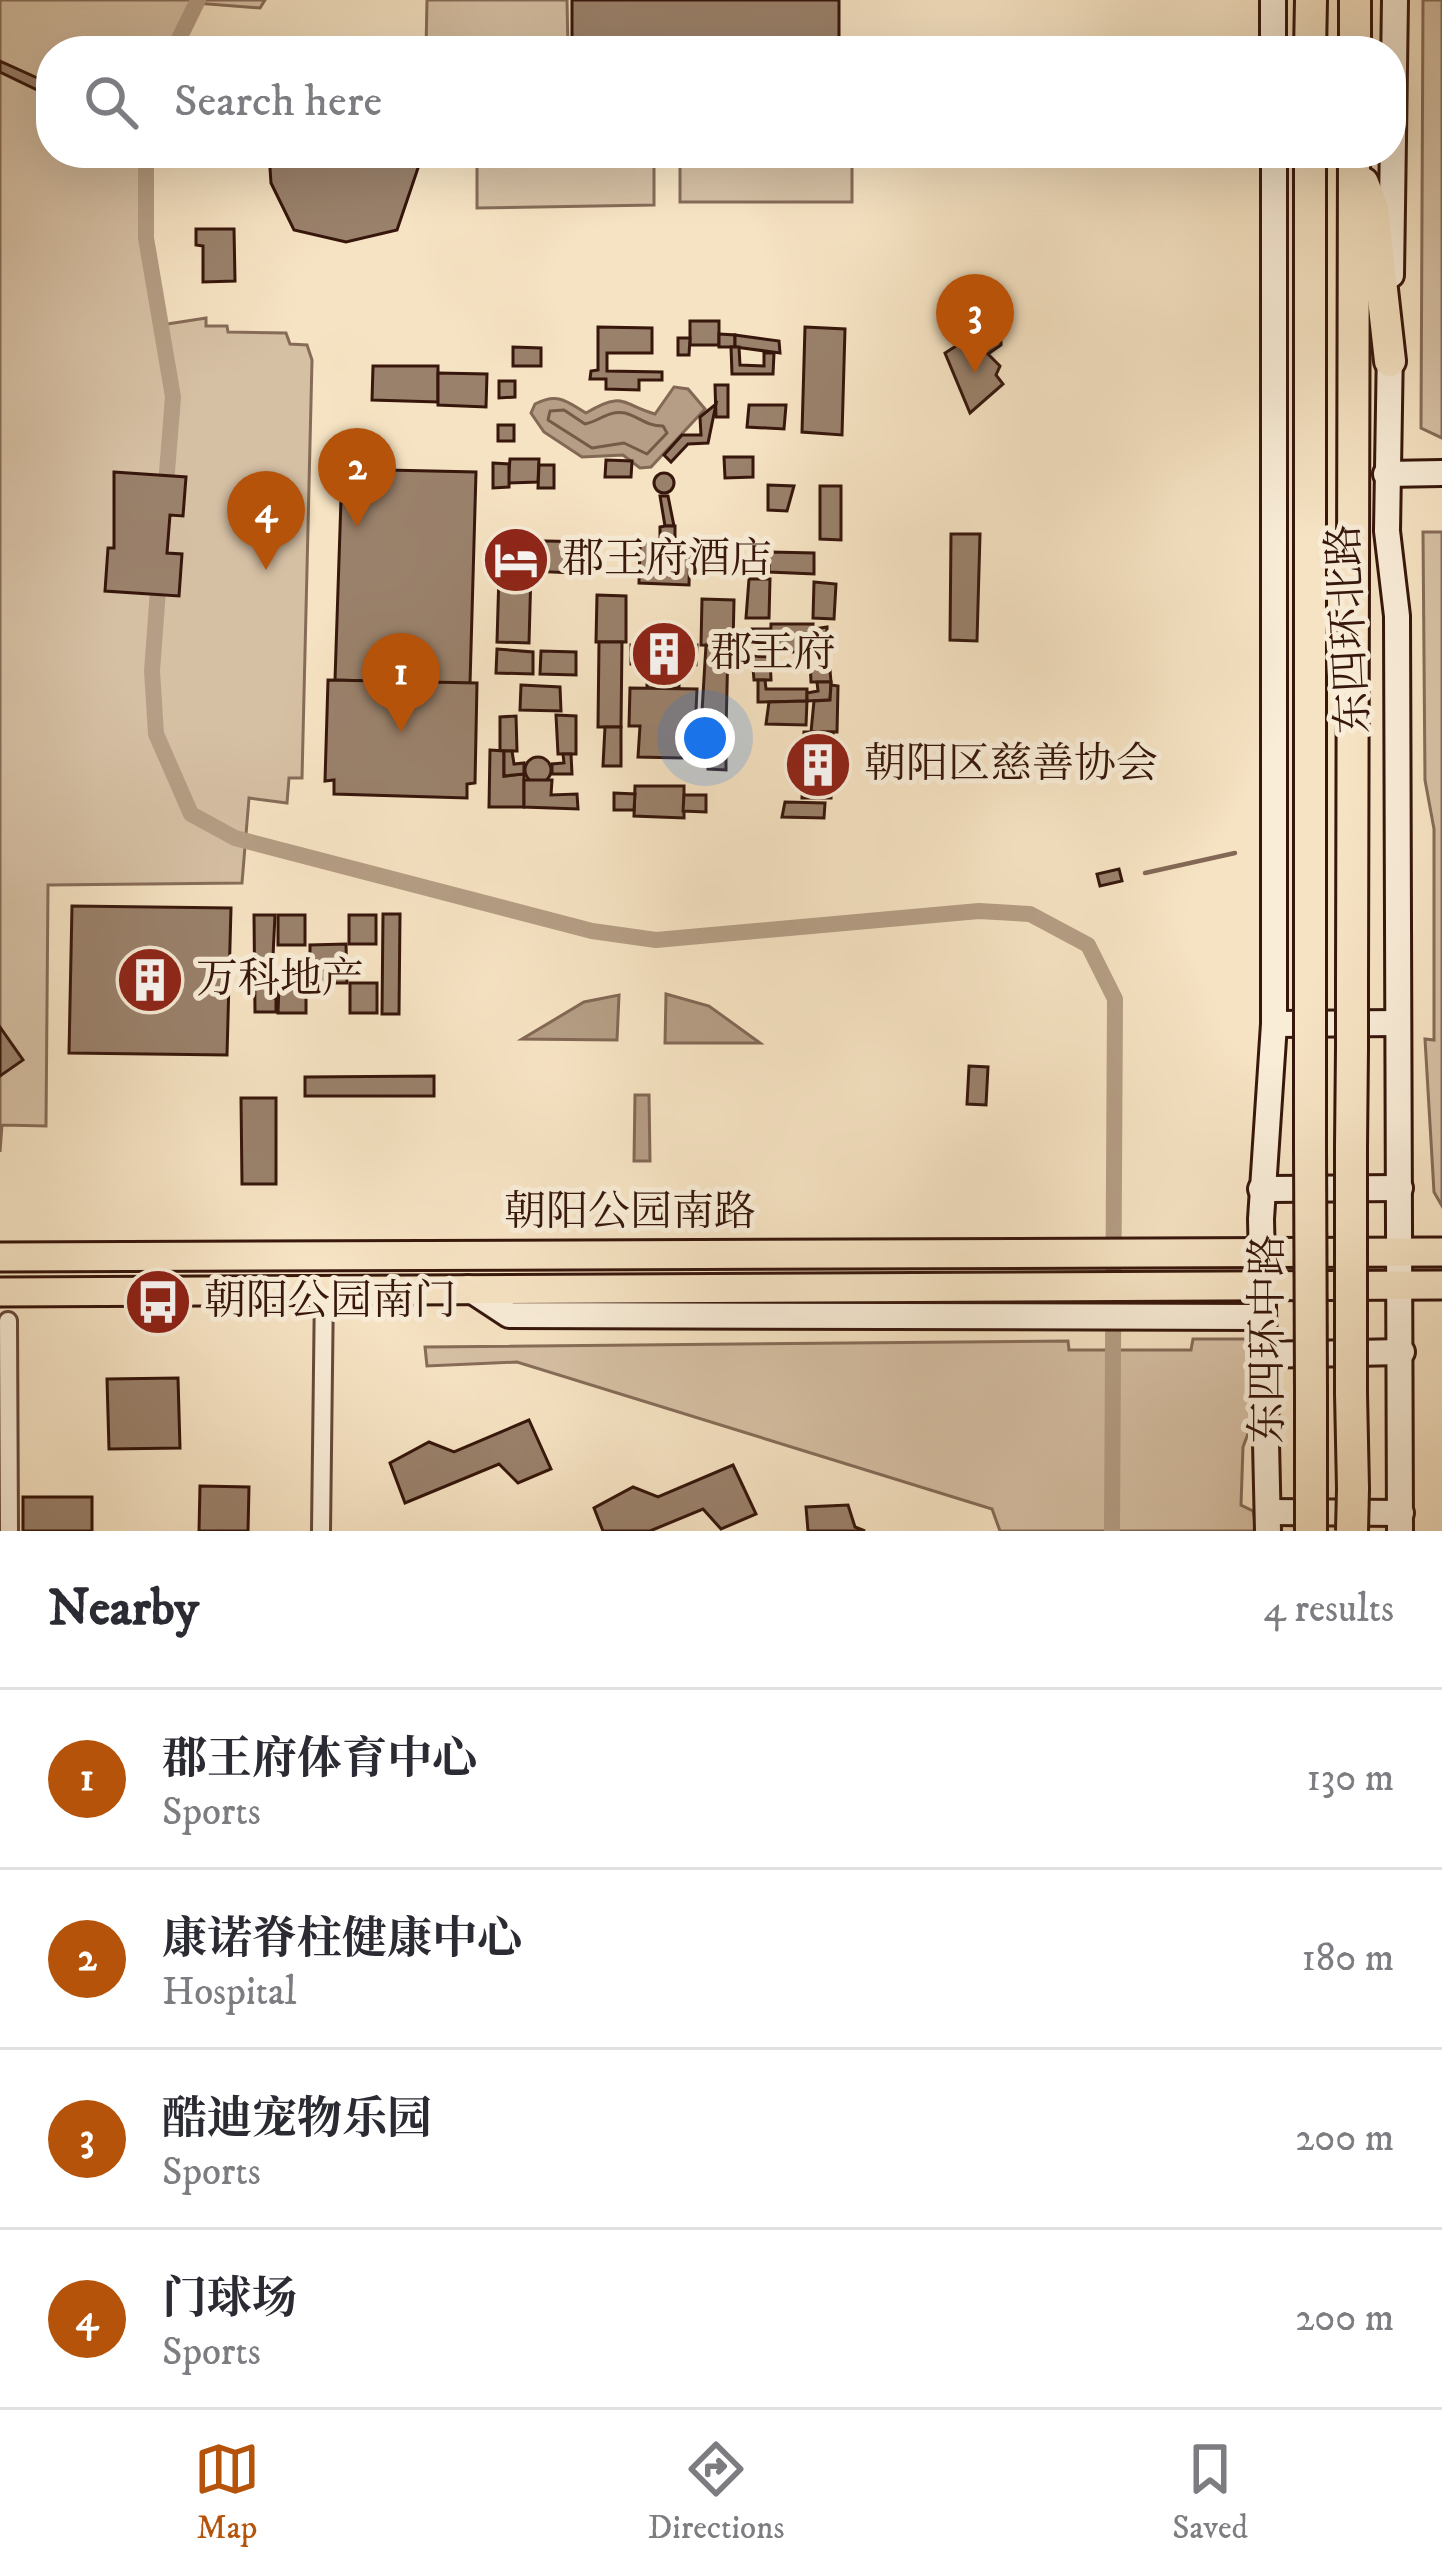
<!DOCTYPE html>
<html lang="en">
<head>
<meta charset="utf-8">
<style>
  :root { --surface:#fff; --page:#f7f7f7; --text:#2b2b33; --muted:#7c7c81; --line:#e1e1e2; --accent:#b45309 }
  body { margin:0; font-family:"IM FELL DW Pica","Noto Serif SC",serif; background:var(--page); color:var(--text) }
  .you { position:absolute; left:705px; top:738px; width:42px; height:42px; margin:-30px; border:9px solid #fff; border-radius:50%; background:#1a73e8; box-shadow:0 0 0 18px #1a73e833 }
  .badge { display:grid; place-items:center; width:78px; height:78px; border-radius:50%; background:var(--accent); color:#fff; font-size:39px; font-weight:700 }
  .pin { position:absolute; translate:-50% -99px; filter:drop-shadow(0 3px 6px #0008) }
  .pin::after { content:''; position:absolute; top:63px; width:42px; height:36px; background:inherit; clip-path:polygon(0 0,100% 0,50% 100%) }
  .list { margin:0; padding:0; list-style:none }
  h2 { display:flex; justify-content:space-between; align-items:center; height:156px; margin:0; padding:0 48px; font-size:51px }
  h2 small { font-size:39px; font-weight:400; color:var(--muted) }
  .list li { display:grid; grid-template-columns:78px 1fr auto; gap:36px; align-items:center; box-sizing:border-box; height:180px; padding:0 48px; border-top:3px solid var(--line) }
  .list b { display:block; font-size:45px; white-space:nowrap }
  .list p { margin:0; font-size:39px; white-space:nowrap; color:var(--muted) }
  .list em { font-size:39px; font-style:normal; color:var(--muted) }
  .icon { flex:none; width:66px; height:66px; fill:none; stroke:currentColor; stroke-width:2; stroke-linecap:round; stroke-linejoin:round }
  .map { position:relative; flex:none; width:1442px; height:1531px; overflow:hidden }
  .search { position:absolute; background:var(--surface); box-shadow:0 12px 48px #0002; left:36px; right:36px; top:36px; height:132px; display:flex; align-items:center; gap:30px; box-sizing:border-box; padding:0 42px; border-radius:48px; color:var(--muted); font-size:45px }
  .sheet { height:876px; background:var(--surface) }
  nav { display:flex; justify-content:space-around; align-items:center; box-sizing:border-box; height:168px; border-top:3px solid var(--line); background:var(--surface); font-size:33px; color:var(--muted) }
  nav a { display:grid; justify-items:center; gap:6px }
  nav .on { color:var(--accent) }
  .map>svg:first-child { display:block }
  .green { fill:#d6c0a4; stroke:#866c58; stroke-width:3 }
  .water { fill:#b59e85; stroke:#836855; stroke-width:3 }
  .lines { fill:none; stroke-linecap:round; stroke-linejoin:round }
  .shore { stroke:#765a48; stroke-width:3 }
  .stream { stroke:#836855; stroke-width:4.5 }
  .canal { stroke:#b59e85; stroke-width:16 }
  .building { fill:#9a816b; stroke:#37170c; stroke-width:3 }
  .street-casing { stroke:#674a3a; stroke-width:22 }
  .secondary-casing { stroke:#37170c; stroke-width:30 }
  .primary-casing { stroke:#37170c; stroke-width:33 }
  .highway-casing { stroke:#37170c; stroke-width:36 }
  .street { stroke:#f9edd8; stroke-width:16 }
  .secondary { stroke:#f9edd8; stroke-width:24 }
  .primary { stroke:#f6e3c3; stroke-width:27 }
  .highway { stroke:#f6e3c3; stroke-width:30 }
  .highway-bridge-casing { stroke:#37170c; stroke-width:36; stroke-linecap:butt }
  .highway-bridge { stroke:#f6e3c3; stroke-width:30 }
  .labels { text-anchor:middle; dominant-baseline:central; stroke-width:10; stroke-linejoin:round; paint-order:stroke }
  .poi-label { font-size:42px; fill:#37170c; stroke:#f9edd8; text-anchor:start }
  .street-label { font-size:42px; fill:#37170c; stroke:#f9edd8 }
</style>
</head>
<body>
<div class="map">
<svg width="1442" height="1531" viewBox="0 0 1442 1531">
  <rect width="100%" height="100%" fill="#f6e3c3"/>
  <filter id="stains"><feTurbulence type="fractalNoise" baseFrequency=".00167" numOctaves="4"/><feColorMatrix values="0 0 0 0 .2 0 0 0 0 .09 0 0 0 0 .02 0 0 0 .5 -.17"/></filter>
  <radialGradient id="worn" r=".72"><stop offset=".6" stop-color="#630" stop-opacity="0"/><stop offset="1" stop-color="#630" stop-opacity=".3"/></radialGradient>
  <g class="green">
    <path d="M0,0H265L260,8L196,3L173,51H51V153H146V238L161,325L206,318V326H227L228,332L286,333L290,344L307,345L312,360L302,778H289L287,803L249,798L242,883L48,885L46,1126L2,1125L0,1152Z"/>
    <path d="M427,0H567L568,51L426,50Z"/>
    <path d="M1423,0H1442V438L1421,428Z"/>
    <path d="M477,153H654V205L477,208Z"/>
    <rect x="680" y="153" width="172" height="49"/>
    <path d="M1423,532H1442V1206L1434,1192L1425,1039L1434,1040V829L1425,780Z"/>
    <path d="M1193,1339H1245L1252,1344V1423L1243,1447L1241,1505L1253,1511L1257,1531H1000L992,1509L517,1362L427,1366L425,1347L1068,1341L1069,1350H1191Z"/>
  </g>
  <g class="water">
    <path d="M674,387L688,389L705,409L651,467L640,468L623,455L582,457L544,432L531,413L535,404C559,392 567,402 586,413C624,390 622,405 655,414Z"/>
    <path d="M666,994L709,1006L760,1043H665Z"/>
    <path d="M619,995L617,1040L522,1039L584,1002Z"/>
    <path d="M635,1095H649L650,1161H634Z"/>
  </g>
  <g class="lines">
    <path class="shore" d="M564,410L585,424C600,421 608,410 625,413C640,417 645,426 663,426L667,433L647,454L624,443L592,448L548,420L550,411Z"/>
    <path class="stream" d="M1145,873L1235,853"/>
    <g class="canal">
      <path d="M173,51L198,0"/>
      <path d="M146,153V238L173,397L165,497"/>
      <path d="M159,577L152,671L156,734L191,814L235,838L592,931L656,940L979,911L1030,914L1088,945L1115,999L1112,1531"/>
    </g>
  </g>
  <g class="building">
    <rect x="572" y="0" width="267" height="51"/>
    <path d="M0,61L44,81L51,86L49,103L37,90L0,72Z"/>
    <path d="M269,153H418L419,165L397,230L346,242L294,230L271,183Z"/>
    <path d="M196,229H234L235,281L203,282V246L196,245Z"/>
    <rect x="690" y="321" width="29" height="24"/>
    <path d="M598,327L652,328V353H607V371L662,372V380H639V390L606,389V379H590L591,371L598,370Z"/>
    <path d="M805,327L845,329L842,435L802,432Z"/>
    <path d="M988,328L1001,336V345L988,354L1000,366L996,375L1003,384L970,413L945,353L967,339L975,340Z"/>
    <path d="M719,334L735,335V347H719Z"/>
    <path d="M735,335L779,341L780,353L735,347Z"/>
    <path d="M678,338H690L689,355H678Z"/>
    <path d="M513,347L541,348V366H513Z"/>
    <path d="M731,347H739L740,365L764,366V353H774L773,374H732Z"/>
    <path d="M373,366H438V402L372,400Z"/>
    <path d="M438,373L487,374L486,407L438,405Z"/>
    <path d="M499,381H515V397L499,398Z"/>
    <path d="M715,385H728V417H716Z"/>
    <path d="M716,404L708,443L688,444L671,462L664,455L682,435H701L700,417Z"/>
    <path d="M749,405H786L784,429L747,427Z"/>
    <rect x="498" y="425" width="16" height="16"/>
    <path d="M724,457H753V477L725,478Z"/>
    <path d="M510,459H539L538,482L508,483Z"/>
    <path d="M606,460L632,461L631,477H605Z"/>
    <path d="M493,463L509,464V487L493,488Z"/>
    <path d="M539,465H554V488H538Z"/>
    <path d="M342,469L476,472L470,684L335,680Z"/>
    <path d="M114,472L186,477L183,516L170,515L167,553L182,554L179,596L105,591L108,548H114Z"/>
    <circle cx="664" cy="483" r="10"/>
    <path d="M768,485L794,486L787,511L768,510Z"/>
    <path d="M820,486H841V540L820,539Z"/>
    <path d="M660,496H668L674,526H665Z"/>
    <path d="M665,526H675V539H660V527Z"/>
    <path d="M951,534H980L977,641L950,640Z"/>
    <path d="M500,540L594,542V574L531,571L529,643L497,642Z"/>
    <path d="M640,543L690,544L689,585L639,583Z"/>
    <path d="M719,550V568L700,569V551Z"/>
    <path d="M769,552L814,553V574L769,572Z"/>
    <path d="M749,579H770L769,618H746Z"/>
    <path d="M814,582L836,584L834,619L813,618Z"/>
    <path d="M597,595L626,596V642H596Z"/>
    <path d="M702,599L734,600L733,646L701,645Z"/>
    <path d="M771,624H813L811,652H770Z"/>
    <path d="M827,627V644L813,643V629Z"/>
    <path d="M752,629H769L770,644L752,642Z"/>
    <path d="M647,637H679V645H697L696,665L647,670V664H631V645H647Z"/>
    <path d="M599,642H622L621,727H598Z"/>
    <path d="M706,645L728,646L726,730L701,728Z"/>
    <path d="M497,649L533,652V674L496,673Z"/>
    <path d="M541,651L576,652V675L540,674Z"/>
    <path d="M752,656L770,657L771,680H754Z"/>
    <path d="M829,658L831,682H811L810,660Z"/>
    <rect x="647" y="670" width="32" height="18"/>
    <path d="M328,680L477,683L475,783L467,784V798L334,794V780L325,781Z"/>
    <path d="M758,680H765L766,689H807V701L758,702Z"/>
    <path d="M817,682H831L830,700L807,701V693L818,691Z"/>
    <path d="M521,685L560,687L561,711L520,710Z"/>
    <path d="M831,685L838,686L837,732H811L814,701L830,700Z"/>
    <path d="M630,688L697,689L695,730H683L682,758L638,757L640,726H629Z"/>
    <path d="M807,701L806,725L766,724L769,702Z"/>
    <path d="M556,715L576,716V754H558Z"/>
    <path d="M516,716L517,751H500V717Z"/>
    <path d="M605,727H621V766H603Z"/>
    <path d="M708,729L726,730V770L708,769Z"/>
    <path d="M804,732H833L831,798H802Z"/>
    <path d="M490,750L504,751V776L524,774V807H489Z"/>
    <path d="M504,751H512L514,764L524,763V774L504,776Z"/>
    <path d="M563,754H571L572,774H552V764L564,763Z"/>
    <circle cx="538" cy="770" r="13"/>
    <path d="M524,780H552L551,795L577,794L578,809L524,807Z"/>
    <path d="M635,786H684V818L634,816Z"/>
    <path d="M614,793L635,794L634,810H614Z"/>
    <path d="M684,795H706V812L683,811Z"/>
    <path d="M785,802L825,803L824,818L782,817Z"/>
    <path d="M1119,869L1122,881L1100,886L1097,874Z"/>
    <path d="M72,906L231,908L227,1055L69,1053Z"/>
    <path d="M383,914H400L399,1014H382Z"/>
    <path d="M254,915H275L271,998H276V1012H255Z"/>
    <rect x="278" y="915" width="27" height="30"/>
    <rect x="349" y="915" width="27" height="29"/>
    <path d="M346,944L347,983H310V945Z"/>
    <rect x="350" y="983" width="27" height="30"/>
    <path d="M279,984H306V1013H278Z"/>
    <path d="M0,1027L23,1060L0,1076Z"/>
    <path d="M969,1066L988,1067L986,1105L967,1104Z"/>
    <path d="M434,1076V1096H305V1077Z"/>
    <path d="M241,1098H276V1184H242Z"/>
    <path d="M178,1378L180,1448L109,1449L107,1379Z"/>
    <path d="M529,1420L551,1469L518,1483L499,1464L405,1503L390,1463L429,1442L454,1452Z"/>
    <path d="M733,1465L756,1514L721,1529L703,1509L650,1531H603L594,1508L633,1487L658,1497Z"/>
    <path d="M200,1486L249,1487L248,1531H199Z"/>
    <rect x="23" y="1497" width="69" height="34"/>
    <path d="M848,1505L855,1527L865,1531H808L806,1507Z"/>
  </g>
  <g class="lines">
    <defs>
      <g id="street">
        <path d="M8,1321L9,1531"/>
        <path d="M321,1531L324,1288"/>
      </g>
      <g id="secondary">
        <path d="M1273,0V51"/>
        <path d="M1391,275L1395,0"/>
        <path d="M1390,346L1387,531L1397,616L1400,1531"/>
        <path d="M1386,474L1442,473"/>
        <path d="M1274,1024L1398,1023"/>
        <path d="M1261,1189L1400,1188"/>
        <path d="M468,1288L509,1315L1262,1317"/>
        <path d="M1264,1355L1402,1352"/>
        <path d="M1268,1512L1401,1513"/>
        <path d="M1268,1531L1261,1219L1274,1024V153"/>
      </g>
      <g id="primary">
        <path d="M0,1257L1442,1252"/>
        <path d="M0,1292L1442,1285"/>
      </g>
      <g id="highway">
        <path d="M1310,51L1311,0"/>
        <path d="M1355,51V0"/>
        <path d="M1363,183L1373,209L1390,361"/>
        <path d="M1310,984V153"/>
        <path d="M1352,985L1354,153"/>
        <path d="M1310,1047V1147"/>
        <path d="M1351,1147L1352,1048"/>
        <path d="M1351,1393L1353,1489"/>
        <path d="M1311,1490V1390"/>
      </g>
    </defs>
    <use href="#street" class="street-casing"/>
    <use href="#secondary" class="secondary-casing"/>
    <use href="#primary" class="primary-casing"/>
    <use href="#highway" class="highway-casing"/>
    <use href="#street" class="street"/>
    <use href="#secondary" class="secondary"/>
    <use href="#primary" class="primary"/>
    <use href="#highway" class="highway"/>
    <defs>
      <g id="highway-bridge">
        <path d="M1310,984V1047"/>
        <path d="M1352,985V1048"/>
        <path d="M1310,1147L1311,1390"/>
        <path d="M1351,1147V1393"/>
        <path d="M1311,1490V1531"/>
        <path d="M1352,1531L1353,1489"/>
      </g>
    </defs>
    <use href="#highway-bridge" class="highway-bridge-casing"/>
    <use href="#highway-bridge" class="highway-bridge"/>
  </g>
  <defs>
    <symbol id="hotel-disc" viewBox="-11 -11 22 22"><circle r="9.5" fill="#8f2418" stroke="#f9edd8"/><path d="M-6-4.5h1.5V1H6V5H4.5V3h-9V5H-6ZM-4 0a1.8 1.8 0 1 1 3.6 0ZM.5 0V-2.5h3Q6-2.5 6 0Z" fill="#fff"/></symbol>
    <symbol id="building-disc" viewBox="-11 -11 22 22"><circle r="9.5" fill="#8f2418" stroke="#f9edd8"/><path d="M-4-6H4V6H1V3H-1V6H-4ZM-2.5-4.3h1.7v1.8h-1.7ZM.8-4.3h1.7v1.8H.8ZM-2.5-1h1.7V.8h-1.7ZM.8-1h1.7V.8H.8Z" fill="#fff"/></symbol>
    <symbol id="bus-disc" viewBox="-11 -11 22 22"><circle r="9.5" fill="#8f2418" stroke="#f9edd8"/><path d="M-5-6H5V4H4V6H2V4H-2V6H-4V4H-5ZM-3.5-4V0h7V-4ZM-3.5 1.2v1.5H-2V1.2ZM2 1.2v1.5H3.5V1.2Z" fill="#fff"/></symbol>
  </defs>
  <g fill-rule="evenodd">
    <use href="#hotel-disc" x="478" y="522" width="76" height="76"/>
    <use href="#building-disc" x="626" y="616" width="76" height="76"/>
    <use href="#building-disc" x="780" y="727" width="76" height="76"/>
    <use href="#building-disc" x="112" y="942" width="76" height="76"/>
    <use href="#bus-disc" x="120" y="1264" width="76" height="76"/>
  </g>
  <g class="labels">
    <g class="poi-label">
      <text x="562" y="560">郡王府酒店</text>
      <text x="710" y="654">郡王府</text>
      <text x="864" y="765">朝阳区慈善协会</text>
      <text x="196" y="980">万科地产</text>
      <text x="204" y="1302">朝阳公园南门</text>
    </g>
    <g class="street-label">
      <text transform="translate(1350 629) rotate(-93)">东四环北路</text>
      <text x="630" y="1213">朝阳公园南路</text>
      <text transform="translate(1269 1339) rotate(-90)">东四环中路</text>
    </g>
  </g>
  <rect width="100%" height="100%" filter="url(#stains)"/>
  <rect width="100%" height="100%" fill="url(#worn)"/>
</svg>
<div class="you"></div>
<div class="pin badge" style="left:401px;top:732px">1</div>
<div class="pin badge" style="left:357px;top:527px">2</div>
<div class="pin badge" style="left:975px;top:373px">3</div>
<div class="pin badge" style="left:266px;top:570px">4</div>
<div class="search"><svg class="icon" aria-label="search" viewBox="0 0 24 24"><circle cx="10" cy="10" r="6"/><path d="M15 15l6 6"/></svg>Search here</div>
</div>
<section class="sheet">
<h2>Nearby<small>4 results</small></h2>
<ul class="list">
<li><span class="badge">1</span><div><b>郡王府体育中心</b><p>Sports</p></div><em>130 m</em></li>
<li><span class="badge">2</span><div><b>康诺脊柱健康中心</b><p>Hospital</p></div><em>180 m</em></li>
<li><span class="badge">3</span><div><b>酷迪宠物乐园</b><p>Sports</p></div><em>200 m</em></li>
<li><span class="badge">4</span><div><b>门球场</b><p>Sports</p></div><em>200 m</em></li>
</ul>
</section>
<nav>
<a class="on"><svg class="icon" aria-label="map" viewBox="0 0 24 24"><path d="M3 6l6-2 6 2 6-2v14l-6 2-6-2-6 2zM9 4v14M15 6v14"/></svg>Map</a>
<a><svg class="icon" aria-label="directions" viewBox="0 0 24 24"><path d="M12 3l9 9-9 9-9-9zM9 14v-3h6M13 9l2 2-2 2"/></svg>Directions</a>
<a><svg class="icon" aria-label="saved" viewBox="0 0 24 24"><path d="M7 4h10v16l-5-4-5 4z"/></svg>Saved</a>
</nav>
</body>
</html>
